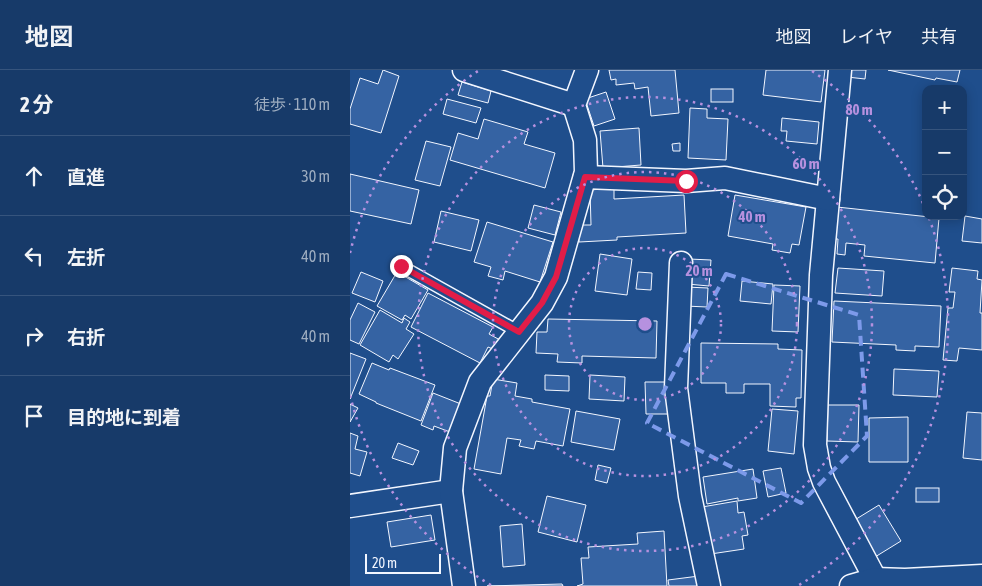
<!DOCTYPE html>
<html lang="ja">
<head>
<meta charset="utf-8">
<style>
  :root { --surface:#173a69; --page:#244571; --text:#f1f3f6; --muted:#9eadc0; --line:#36547d }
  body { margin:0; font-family:"Asap Condensed","Noto Sans JP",sans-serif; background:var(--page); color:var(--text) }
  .controls { position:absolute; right:15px; top:15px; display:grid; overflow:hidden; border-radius:10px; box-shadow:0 2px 12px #0003 }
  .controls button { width:45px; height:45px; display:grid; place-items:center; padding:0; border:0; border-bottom:1px solid var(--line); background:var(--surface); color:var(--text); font:25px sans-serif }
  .scale { position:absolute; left:15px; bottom:12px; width:76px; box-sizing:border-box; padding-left:5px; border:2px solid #f2f6ff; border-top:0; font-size:14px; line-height:18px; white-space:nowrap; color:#f2f6ff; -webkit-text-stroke:4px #1f4e8c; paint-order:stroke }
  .stop { position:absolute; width:15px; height:15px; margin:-11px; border:4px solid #e11d48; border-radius:50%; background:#fff }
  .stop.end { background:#e11d48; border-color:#fff; box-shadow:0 1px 5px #0008 }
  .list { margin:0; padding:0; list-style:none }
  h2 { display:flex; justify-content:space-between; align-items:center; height:65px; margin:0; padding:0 20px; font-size:21px }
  h2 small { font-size:16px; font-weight:400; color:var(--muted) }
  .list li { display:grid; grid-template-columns:32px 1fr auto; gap:15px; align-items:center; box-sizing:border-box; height:80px; padding:0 20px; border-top:1px solid var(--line) }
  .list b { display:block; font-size:19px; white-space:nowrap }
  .list em { font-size:16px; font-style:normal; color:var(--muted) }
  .icon { flex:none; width:28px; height:28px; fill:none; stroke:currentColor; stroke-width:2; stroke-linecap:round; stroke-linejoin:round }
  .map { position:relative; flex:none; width:632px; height:516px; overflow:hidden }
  header { display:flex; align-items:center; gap:30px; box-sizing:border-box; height:70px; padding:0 25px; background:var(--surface); border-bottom:1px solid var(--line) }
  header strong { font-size:24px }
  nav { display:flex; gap:28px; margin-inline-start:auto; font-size:18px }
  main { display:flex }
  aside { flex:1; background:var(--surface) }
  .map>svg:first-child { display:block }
  .building { fill:#3563a3; stroke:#f2f6ff }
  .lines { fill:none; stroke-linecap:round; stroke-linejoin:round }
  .lane-casing { stroke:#f2f6ff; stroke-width:14 }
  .street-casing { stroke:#f2f6ff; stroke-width:25 }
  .lane { stroke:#1f4e8c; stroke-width:11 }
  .street { stroke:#1f4e8c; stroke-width:22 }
  .route { stroke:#e11d48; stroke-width:6 }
  .marked { fill:none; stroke:#7d9aea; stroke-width:4; stroke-dasharray:10 6; stroke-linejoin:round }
  .ring { fill:none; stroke:#b691df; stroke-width:2.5; stroke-dasharray:2.5 5 }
  .centre { fill:#b691df; stroke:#1f4e8c; stroke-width:2.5 }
  .ring-label { font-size:15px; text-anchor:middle; font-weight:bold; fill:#b691df; stroke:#1f4e8c; stroke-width:4; stroke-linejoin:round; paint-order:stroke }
</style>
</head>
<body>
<header>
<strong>地図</strong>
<nav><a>地図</a><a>レイヤ</a><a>共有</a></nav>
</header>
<main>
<aside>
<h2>2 分<small>徒歩 · 110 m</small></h2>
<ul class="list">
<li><svg class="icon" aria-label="ahead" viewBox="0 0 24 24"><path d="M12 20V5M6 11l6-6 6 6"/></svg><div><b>直進</b></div><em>30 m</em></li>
<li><svg class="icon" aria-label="left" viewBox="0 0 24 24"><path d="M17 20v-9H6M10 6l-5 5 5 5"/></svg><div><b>左折</b></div><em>40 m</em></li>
<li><svg class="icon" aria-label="right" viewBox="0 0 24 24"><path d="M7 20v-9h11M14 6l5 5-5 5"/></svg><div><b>右折</b></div><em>40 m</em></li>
<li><svg class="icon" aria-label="arrive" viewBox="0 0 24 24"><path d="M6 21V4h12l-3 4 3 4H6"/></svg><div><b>目的地に到着</b></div></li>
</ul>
</aside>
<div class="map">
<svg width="632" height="516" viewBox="0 0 632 516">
  <rect width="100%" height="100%" fill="#1f4e8c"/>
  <g class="building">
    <path d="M33,0L49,6L31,63L0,54V39L10,8L28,14Z"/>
    <path d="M259,0H325L329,43L301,46L298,17L285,19L284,13L266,15V9L261,10Z"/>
    <path d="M416,0H475L471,32L413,25Z"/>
    <path d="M498,0H516L515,9L497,7Z"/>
    <path d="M538,0H610L607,12L586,8L585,10Z"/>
    <path d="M112,12L141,21L138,33L108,25Z"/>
    <rect x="361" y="19" width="22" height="13"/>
    <path d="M256,22L265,49L244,56L235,29Z"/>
    <path d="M97,29L131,38L126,53L93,44Z"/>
    <path d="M340,38L357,39V48L378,49L376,90L338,88Z"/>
    <path d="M432,48L469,52L467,74L436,71L437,61H431Z"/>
    <path d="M134,49L178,62L174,74L205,83L195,118L100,90L108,63L128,69Z"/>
    <path d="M289,58L291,95L253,98L250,61Z"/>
    <path d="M76,71L101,77L90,116L65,110Z"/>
    <path d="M330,73V81H323L322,74Z"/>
    <path d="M0,104L69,120L61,154L0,141Z"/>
    <path d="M264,118V129L334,125L336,163L267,167V170L229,172L228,155H241L240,120Z"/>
    <path d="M385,125L456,137L449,175L442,174L440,183L422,180L423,174L378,166Z"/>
    <path d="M184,135L211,142L205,165L178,158Z"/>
    <path d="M487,137L589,148L585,193L514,186L515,175L496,173L495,185L487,184L488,169H484Z"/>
    <path d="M91,141L129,150L121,181L84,172Z"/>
    <path d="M615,146L632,149V173L612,171Z"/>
    <path d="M137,152L203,172L190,212L155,201L153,210L138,206L141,197L124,192Z"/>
    <path d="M250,184L282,189L277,225L245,221Z"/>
    <path d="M339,189L361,190L359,216L337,214Z"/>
    <path d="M488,198L534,201L532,226L485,223Z"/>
    <path d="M602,198L628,201L627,209L632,210L630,243H632V280L609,278L607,291L593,290L598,238H603L605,222H599Z"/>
    <path d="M11,202L33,211L25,232L2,223Z"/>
    <path d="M47,202L78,220L61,249L55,245L52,250L27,236Z"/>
    <path d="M288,202L302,203L301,220L286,219Z"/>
    <path d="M392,211L423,214L421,234L390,231Z"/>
    <path d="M424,215L450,216L448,262L422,261Z"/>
    <path d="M336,217L358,218L357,237L335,236Z"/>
    <path d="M78,223L143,257L139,264L150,270L145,280L138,277L130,293L61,257Z"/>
    <path d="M484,231L591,236L589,277L565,276V281L546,280V275L482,272Z"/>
    <path d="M8,233L25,242L9,274L0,270V250Z"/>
    <path d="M30,240L52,253L54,248L60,252L56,259L64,264L48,289L43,285L39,292L10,275Z"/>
    <path d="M198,249L307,251L306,288L232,286V293L207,292L208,284L186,283L187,262H197Z"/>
    <path d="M351,273L428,274V279L452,280L451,328H446V337L420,336V314H394V323H376V313H351Z"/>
    <path d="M0,283L16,289L0,329Z"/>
    <path d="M22,293L39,300L40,298L85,315L71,351L26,333V332L9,324Z"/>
    <path d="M544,299L589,301L587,327L543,325Z"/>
    <path d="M195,305L219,306V321L195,320Z"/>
    <path d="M240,305L275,307L274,331L239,329Z"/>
    <path d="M143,309L167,313L165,326L182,329V332L220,339L213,376L186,371L184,379L169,376L171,370L157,368L151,404L124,399L137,326H140Z"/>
    <path d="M295,312H317L318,344H296Z"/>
    <path d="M83,323L111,334L100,362L84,356L83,360L71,355Z"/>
    <path d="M0,334L8,338L0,352Z"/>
    <path d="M478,335H509L508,372L477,371Z"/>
    <path d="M422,339L448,341L444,384L418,381Z"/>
    <path d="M226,341L270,349L264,380L221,372Z"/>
    <path d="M617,342L632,343V390L613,388Z"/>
    <path d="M558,347V392H519V348Z"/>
    <path d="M0,363L8,366L5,379L17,382L10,406L0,403Z"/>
    <path d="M48,373L69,381L63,395L42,388Z"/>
    <path d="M248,395L261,398L257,413L245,410Z"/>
    <path d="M431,398L436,423L418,427L413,401Z"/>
    <path d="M403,399L407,428L388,431V428L357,434L353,407Z"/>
    <rect x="566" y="418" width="23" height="14"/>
    <path d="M197,426L236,435L227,472L188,462Z"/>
    <path d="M387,431L388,443L394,442L398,465L392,466L394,479L354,485L346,438Z"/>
    <path d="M529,435L551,471L525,487L503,451Z"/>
    <path d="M81,445L85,470L41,477L37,452Z"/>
    <path d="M172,454L175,495L153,497L150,456Z"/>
    <path d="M314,461L317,516H227L233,514L231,488H239L238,477L288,474L287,463Z"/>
    <path d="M349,506L351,516H319L318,510Z"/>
    <path d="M212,514L213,516H137Z"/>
  </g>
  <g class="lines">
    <defs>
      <path id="lane" d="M51,196L169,262"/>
      <g id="street">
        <path d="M114,0L224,35"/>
        <path d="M490,0L471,205L465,375L469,398L474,412L529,516"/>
        <path d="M235,107L336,111L375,108L478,129"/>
        <path d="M331,193L326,318L340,426L359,516"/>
        <path d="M0,436L101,421"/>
        <path d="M114,516L101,421L105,378L130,312L192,233L206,207L236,102L235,70L224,35L237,0"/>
        <path d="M501,516L525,509L555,510L632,506"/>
      </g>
    </defs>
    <use href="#lane" class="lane-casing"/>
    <use href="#street" class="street-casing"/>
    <use href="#lane" class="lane"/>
    <use href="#street" class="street"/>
  </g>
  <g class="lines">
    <path class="route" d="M51,196L169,262L192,233L206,207L235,107L336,111"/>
  </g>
  <path class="marked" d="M376,204L509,245L517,366L451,433L297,353Z"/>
  <g class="ring">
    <circle cx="295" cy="254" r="76"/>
    <circle cx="295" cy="254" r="152"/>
    <circle cx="295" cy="254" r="227"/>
    <path d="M141 515A303 303 0 0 1 0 325M0 183A303 303 0 0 1 128 1M462 1A303 303 0 0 1 575 138M579 148A303 303 0 0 1 449 515"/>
  </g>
  <circle cx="295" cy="254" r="8" class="centre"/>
  <g class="ring-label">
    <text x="509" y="45">80 m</text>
    <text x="456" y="99">60 m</text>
    <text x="402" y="152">40 m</text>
    <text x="349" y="206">20 m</text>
  </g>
</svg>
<div class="controls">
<button>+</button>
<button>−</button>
<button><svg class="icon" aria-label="locate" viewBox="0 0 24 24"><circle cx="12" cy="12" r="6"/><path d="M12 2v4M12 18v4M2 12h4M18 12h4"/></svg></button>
</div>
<div class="scale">20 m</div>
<div class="stop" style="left:336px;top:111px"></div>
<div class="stop end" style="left:51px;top:196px"></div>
</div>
</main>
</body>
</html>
